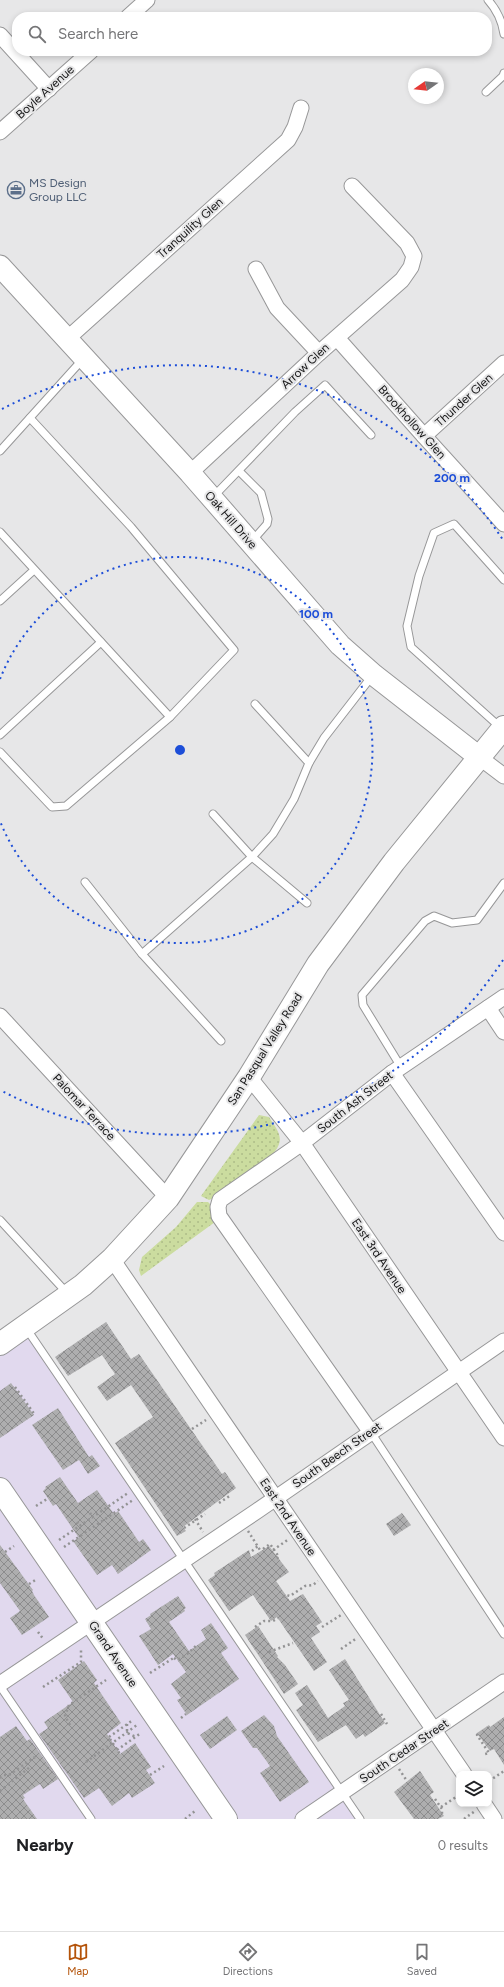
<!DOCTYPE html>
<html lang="en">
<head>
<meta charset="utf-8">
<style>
  :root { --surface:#fff; --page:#f6f6f6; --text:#202124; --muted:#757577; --line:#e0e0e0; --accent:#b45309 }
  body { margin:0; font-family:Figtree,sans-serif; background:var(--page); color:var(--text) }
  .controls { position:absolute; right:12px; bottom:12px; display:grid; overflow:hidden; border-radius:8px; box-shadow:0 2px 6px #0003 }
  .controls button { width:36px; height:36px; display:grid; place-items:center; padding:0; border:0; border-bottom:1px solid var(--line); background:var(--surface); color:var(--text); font:20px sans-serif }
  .compass { position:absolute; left:408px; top:68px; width:36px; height:36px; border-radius:50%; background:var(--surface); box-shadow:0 2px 6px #0003; rotate:256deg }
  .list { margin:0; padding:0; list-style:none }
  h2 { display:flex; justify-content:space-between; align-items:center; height:52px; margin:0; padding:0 16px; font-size:17px }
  h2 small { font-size:13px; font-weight:400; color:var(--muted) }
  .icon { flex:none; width:22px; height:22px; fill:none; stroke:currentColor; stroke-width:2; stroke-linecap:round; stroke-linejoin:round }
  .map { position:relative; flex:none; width:504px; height:1819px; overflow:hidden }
  .search { position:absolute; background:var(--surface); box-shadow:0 2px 6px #0003; left:12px; right:12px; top:12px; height:44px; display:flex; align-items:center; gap:10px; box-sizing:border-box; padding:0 14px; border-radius:16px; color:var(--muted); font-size:15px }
  .sheet { height:112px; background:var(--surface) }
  nav { display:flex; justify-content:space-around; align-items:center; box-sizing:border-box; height:56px; border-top:1px solid var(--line); background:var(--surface); font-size:11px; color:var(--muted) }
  nav a { display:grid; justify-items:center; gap:2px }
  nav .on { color:var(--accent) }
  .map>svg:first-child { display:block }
  .commercial { fill:#e1d9ee }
  .grass { fill:url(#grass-dots) }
  .building { fill:url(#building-cross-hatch) }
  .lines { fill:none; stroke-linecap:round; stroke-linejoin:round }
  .lane-casing { stroke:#979798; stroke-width:9 }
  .street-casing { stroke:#979798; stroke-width:17 }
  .secondary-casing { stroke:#979798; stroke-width:23 }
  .primary-casing { stroke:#979798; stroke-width:24 }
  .path { stroke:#939394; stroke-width:2.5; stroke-dasharray:2 3; stroke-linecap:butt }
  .lane { stroke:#fff; stroke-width:7 }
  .street { stroke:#fff; stroke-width:15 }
  .secondary { stroke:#fff; stroke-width:21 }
  .primary { stroke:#fff; stroke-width:22 }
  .ring { fill:none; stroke:#1d4ed8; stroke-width:2; stroke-dasharray:2 4 }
  .labels { text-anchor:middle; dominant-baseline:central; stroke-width:4; stroke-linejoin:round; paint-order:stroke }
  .street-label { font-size:12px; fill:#141415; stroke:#e7e7e8 }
  .service-label { font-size:12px; fill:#4e5e75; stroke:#e7e7e8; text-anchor:start }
  .centre { fill:#1d4ed8; stroke:#e7e7e8; stroke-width:2 }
  .ring-label { font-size:12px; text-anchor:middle; font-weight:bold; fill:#1d4ed8; stroke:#e7e7e8; stroke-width:4; stroke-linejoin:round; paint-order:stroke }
</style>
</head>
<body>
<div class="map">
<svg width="504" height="1819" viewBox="0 0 504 1819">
  <defs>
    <pattern id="grass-dots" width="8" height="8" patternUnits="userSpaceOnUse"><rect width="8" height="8" fill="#cbdc9f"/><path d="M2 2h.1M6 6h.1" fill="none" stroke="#adbc88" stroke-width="1.8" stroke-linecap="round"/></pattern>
    <pattern id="building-cross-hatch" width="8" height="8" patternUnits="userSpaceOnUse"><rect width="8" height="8" fill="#aeaeaf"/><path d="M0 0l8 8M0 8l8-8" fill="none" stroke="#8c8c8d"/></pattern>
  </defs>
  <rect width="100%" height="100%" fill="#e7e7e8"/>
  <path class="commercial" d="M25,1326L360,1819H0V1343Z"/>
  <g class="grass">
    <path d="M259,1115L269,1117C278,1131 286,1139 273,1154L221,1190L214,1198L209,1200L201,1196Z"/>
    <path d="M197,1202H208L212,1206L215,1222L141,1276L139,1270L142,1257L176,1227Z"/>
  </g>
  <g class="building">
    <path d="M106,1322L131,1359L139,1354L222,1474L225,1472L236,1488L183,1527L186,1531L177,1536L115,1443L153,1417L131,1385L107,1401L97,1387L115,1374L102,1355L68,1376L55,1357Z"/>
    <path d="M11,1383L34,1415L0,1438V1391Z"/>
    <path d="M58,1408L89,1457L92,1455L100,1466L88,1474L79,1460L63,1470L32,1425Z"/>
    <path d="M60,1477L78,1503L97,1490L114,1514L118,1511L139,1542L143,1539L151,1550L118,1574L112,1565L97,1575L73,1541L79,1538L56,1504L53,1506L43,1491L46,1488L45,1487Z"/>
    <path d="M402,1513L411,1525L394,1536L386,1524Z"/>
    <path d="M0,1545L33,1590L32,1591L34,1595L49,1617L22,1635L10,1618L20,1611L0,1583Z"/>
    <path d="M269,1546L289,1572L276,1581L290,1601L303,1594L322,1622L316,1626L320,1632L311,1638L327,1662L314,1671L277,1617L271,1621L253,1595L229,1611L208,1580L215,1575L214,1573L249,1550L251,1557Z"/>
    <path d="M178,1596L186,1608L184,1609L185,1611L169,1622L189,1651L206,1639L201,1630L211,1623L228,1648L221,1653L239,1679L187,1715L177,1700L181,1698L171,1684L186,1672L173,1654L158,1665L139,1636L151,1629L145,1619L151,1615L150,1614Z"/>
    <path d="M258,1626L278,1656L277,1657L285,1665L298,1684L284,1694L245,1635Z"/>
    <path d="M345,1659L385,1723L365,1737L363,1734L356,1739L346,1725L318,1742L296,1710L303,1705L295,1693L307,1685L328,1718L345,1706L343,1703L349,1700L329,1670Z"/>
    <path d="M84,1661L97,1680L94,1683L121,1723L107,1734L120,1754L135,1743L151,1767L146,1770L155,1783L132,1798L129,1793L112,1806L99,1788L84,1798L39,1734L48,1728L44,1722L73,1702L58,1680Z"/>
    <path d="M264,1715L274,1726L277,1736L309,1782L280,1802L260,1773L270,1766L257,1748H253L241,1731Z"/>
    <path d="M227,1716L237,1730L210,1749L200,1735Z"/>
    <path d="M504,1717V1765L494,1749L490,1751L477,1733L489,1725L490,1727Z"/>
    <path d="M16,1726L27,1741L30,1739L58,1779L43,1789L40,1784L23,1795L25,1798L23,1799L37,1819H0V1737Z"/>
    <path d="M420,1771L434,1792L430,1795L444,1816L438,1819H414L394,1792Z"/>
  </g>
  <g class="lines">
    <defs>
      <g id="lane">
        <path d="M488,0C497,10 502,21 504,34"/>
        <path d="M486,92L503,76L504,73"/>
        <path d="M0,451L83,359"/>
        <path d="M239,471L261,493L268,519L267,524L252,541"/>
        <path d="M214,496L295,412L325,385L371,435"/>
        <path d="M0,532L170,717"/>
        <path d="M0,601L34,570"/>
        <path d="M255,704L309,763"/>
        <path d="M501,728L411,647L407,626L419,576L434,533L454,524L504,580"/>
        <path d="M0,735L101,642"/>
        <path d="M0,752L52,807L66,806L170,717L234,650L131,527L30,418"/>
        <path d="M213,814L252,857L307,903"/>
        <path d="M85,882L142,954L221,1041"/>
        <path d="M142,954L252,857L273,834L294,799L309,763L324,738L372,676"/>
        <path d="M401,1067L363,1005L362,995L425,921L434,916L452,923L477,920L504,883"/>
        <path d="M0,1220L67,1293"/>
        <path d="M26,1328L360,1819"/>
        <path d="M370,1431L504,1634"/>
        <path d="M0,1686L91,1819"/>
      </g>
      <g id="street">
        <path d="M128,17L147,0"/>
        <path d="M0,35L49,89"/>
        <path d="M0,132L91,51"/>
        <path d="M256,269L277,308L319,353"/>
        <path d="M337,338L424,436L504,524"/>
        <path d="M67,339L288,140L295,127L301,108"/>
        <path d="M424,436L504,363"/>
        <path d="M190,473L319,353L402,280L411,267L414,256L407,243L352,186"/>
        <path d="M479,757L504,776"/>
        <path d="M488,1008L504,1032"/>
        <path d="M0,1016L168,1198"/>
        <path d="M392,1073L504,1233"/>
        <path d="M249,1077L302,1143L504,1438"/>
        <path d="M112,1259L464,1774"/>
        <path d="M370,1431L219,1216L218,1207L220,1200L302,1143L392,1073L504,997"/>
        <path d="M0,1684L257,1511L504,1341"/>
        <path d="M484,1804L494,1819"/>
        <path d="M303,1819L504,1682"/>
      </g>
      <path id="secondary" d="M0,266L190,473L340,645L374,675L479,757"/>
      <g id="primary">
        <path d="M0,1344L83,1285L112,1259L168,1198L249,1077L318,964L394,862L504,727"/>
        <path d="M0,1489L226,1819"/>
      </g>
    </defs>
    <use href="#lane" class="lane-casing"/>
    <use href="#street" class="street-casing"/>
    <use href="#secondary" class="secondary-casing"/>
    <use href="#primary" class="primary-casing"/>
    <g class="path">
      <path d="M15,1387L35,1415"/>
      <path d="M192,1429L206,1420"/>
      <path d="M219,1503L231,1495"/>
      <path d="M36,1506L47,1499"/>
      <path d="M90,1513L93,1518"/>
      <path d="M195,1519L203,1532"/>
      <path d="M77,1522L80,1526"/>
      <path d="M184,1528L205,1514"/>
      <path d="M248,1531L260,1550"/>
      <path d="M59,1540L128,1493"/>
      <path d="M64,1547L133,1500"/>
      <path d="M263,1549L270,1544L279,1557L274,1560"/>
      <path d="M273,1550L289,1539"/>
      <path d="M252,1551L258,1546"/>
      <path d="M5,1552L14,1546"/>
      <path d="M29,1584L37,1579"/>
      <path d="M283,1597L286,1595L290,1596L305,1586L313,1585L318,1581"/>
      <path d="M255,1627L264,1621H273L278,1618"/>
      <path d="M322,1627L341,1615"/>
      <path d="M38,1632L44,1640"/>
      <path d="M341,1649L357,1638"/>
      <path d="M269,1652L293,1643"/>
      <path d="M174,1658L177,1660L186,1655L197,1645"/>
      <path d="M150,1673L175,1657"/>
      <path d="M43,1687L81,1662V1650"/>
      <path d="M381,1714L387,1724"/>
      <path d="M181,1718L186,1714"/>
      <path d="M127,1724V1733L136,1737"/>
      <path d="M70,1725L65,1716L69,1705L106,1680"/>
      <path d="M478,1734L477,1735L489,1753L485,1754"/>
      <path d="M109,1737L133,1720"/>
      <path d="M110,1739L120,1754"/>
      <path d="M117,1750L141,1733"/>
      <path d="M86,1762L137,1725"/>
      <path d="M399,1769L407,1781"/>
      <path d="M150,1775L164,1766"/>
      <path d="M0,1778L4,1775H9L35,1757"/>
      <path d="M489,1781L504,1771"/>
      <path d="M0,1791L30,1767"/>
      <path d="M435,1799L442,1809V1815"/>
      <path d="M441,1807L459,1795"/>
      <path d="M185,1819L195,1811"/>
      <path d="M464,1819L475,1811"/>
    </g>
    <use href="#lane" class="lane"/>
    <use href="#street" class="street"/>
    <use href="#secondary" class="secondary"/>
    <use href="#primary" class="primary"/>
  </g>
  <g class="ring">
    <path d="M0 679A193 193 0 1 1 0 821"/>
    <path d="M503 960A385 385 0 0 1 2 1091M2 409A385 385 0 0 1 503 540"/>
  </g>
  <defs>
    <symbol id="office-ring" viewBox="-11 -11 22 22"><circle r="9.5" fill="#e7e7e8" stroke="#5c6f8a" stroke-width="1.5"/><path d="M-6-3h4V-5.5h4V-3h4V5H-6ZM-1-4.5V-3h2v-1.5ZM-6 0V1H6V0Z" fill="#5c6f8a"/></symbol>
  </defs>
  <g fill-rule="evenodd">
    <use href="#office-ring" x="6" y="180" width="20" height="20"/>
  </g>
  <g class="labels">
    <g class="street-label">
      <text transform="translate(45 92) rotate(-42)">Boyle Avenue</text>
      <text transform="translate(190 228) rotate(-42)">Tranquility Glen</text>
      <text transform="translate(305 366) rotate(-43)">Arrow Glen</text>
      <text transform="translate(464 400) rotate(-42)">Thunder Glen</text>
      <text transform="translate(412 422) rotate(48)">Brookhollow Glen</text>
      <text transform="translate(231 520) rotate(49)">Oak Hill Drive</text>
      <text transform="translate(265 1049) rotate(-58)">San Pasqual Valley Road</text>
      <text transform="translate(355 1102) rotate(-38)">South Ash Street</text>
      <text transform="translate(84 1107) rotate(47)">Palomar Terrace</text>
      <text transform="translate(379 1256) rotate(56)">East 3rd Avenue</text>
      <text transform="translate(337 1455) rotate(-35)">South Beech Street</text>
      <text transform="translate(288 1517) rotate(56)">East 2nd Avenue</text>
      <text transform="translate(113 1654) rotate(56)">Grand Avenue</text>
      <text transform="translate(404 1751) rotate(-34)">South Cedar Street</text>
    </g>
    <g class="service-label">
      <text x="29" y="183">MS Design<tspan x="29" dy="14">Group LLC</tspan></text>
    </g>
  </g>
  <circle cx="180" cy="750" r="6" class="centre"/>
  <g class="ring-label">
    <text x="452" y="482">200 m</text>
    <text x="316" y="618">100 m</text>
  </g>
</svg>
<div class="controls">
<button><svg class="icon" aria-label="layers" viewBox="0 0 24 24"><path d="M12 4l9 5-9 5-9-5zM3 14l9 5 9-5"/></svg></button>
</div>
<svg class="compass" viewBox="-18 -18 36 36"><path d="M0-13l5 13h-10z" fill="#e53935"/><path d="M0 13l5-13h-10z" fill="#757577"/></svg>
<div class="search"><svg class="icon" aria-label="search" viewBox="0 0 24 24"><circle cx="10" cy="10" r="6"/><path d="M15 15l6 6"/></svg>Search here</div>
</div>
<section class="sheet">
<h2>Nearby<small>0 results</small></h2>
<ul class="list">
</ul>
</section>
<nav>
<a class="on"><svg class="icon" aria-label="map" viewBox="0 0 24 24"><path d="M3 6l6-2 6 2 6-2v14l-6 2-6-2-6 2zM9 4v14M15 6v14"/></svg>Map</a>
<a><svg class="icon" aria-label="directions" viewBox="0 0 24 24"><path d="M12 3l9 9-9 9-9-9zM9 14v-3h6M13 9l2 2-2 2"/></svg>Directions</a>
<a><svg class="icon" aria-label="saved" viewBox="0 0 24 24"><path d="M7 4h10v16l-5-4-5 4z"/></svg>Saved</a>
</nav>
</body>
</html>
